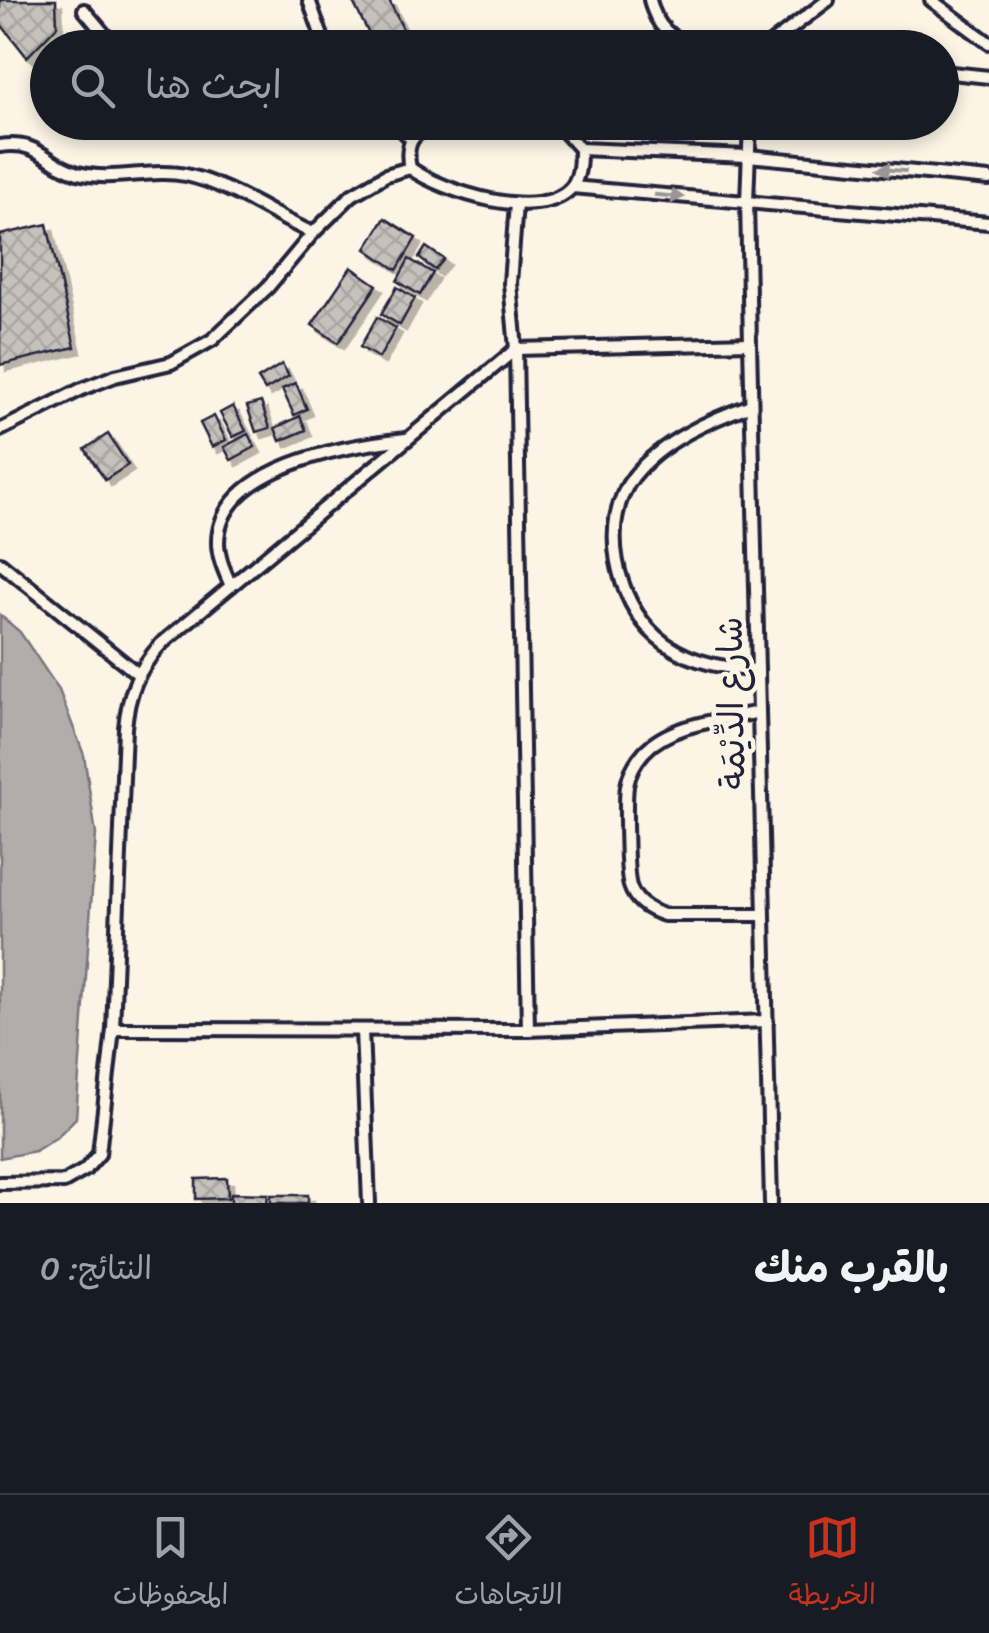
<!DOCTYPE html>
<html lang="ar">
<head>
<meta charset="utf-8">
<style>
  :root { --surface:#171b24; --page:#20242c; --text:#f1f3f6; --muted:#9ea1a6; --line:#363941; --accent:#c8321e }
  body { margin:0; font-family:Sriracha,"Playpen Sans Arabic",sans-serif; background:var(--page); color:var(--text); direction:rtl }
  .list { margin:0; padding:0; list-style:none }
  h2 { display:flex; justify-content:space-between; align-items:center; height:130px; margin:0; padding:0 40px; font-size:42px }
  h2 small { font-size:32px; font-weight:400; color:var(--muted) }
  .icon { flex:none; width:55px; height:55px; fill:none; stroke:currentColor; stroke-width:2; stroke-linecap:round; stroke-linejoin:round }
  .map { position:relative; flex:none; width:989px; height:1203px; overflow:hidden; direction:ltr }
  .search { position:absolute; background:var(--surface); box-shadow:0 5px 15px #0003; left:30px; right:30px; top:30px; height:110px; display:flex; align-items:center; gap:25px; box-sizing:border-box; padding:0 35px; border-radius:55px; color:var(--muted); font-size:38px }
  .sheet { height:290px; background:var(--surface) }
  nav { display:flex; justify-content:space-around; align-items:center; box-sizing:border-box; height:140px; border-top:2px solid var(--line); background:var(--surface); font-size:28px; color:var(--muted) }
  nav a { display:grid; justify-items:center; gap:5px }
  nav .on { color:var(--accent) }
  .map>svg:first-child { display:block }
  .water { fill:#b2adab; stroke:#78757e; stroke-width:2.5 }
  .building { fill:url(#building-cross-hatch); stroke:#22223b; stroke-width:2.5; filter:url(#shadow) }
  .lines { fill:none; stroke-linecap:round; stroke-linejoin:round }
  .lane-casing { stroke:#22223b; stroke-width:18 }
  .lane { stroke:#fcf5e5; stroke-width:10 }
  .oneway { fill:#9a9698 }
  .labels { text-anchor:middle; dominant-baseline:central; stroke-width:9; stroke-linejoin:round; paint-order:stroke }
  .street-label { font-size:35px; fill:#22223b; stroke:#fcf5e5 }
</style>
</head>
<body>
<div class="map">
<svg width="989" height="1203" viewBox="0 0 989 1203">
  <defs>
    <pattern id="building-cross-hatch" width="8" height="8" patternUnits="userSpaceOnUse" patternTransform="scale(2.5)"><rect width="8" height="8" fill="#c6c1bb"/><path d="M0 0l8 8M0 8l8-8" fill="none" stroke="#aaa6a2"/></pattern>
    <filter id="shadow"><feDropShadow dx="6" dy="6" stdDeviation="0" flood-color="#0004"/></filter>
  </defs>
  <rect width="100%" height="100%" fill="#fcf5e5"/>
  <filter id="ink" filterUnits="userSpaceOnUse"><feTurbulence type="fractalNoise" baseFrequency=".01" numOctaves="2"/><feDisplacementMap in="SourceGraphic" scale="20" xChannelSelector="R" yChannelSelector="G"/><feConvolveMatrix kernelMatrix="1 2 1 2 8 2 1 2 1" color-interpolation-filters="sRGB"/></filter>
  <g filter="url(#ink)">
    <path class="water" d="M0,615L20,632L59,690L84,755L96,834L76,1118L57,1137L35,1151L0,1158Z"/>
    <g class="building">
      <path d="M0,0H56L57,26L27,57L0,23Z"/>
      <path d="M352,0H389L412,48H376Z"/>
      <path d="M484,34L486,48H446L444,40Z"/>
      <path d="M385,218L416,238L397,270L366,249Z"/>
      <path d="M47,224L75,347L0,365V235Z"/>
      <path d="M426,247L444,259L435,270L419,258Z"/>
      <path d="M409,259L433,273L420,295L397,281Z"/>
      <path d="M351,267L377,285L338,343L312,325Z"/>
      <path d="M397,287L415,298L400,325L381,314Z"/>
      <path d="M377,317L396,328L379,358L360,347Z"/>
      <path d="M282,364L289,376L265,390L258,379Z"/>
      <path d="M296,383L307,409L294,415L282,389Z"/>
      <path d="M261,402L270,428L256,432L247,406Z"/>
      <path d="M233,406L246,431L233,437L220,413Z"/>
      <path d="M214,416L226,440L212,447L200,423Z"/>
      <path d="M300,416L306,430L280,441L275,428Z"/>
      <path d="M108,434L128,465L105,480L85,449Z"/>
      <path d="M248,434L255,447L231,460L224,447Z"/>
      <path d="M227,1178L228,1198L196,1199V1179Z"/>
      <path d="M231,1193L268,1194L267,1203H231Z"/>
      <rect x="271" y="1195" width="37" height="8"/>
    </g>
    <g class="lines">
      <defs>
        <g id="lane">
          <path d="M309,0L324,42L328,48"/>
          <path d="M650,0C656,26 671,40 696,48"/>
          <path d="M931,0L989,43"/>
          <path d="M84,10L116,48"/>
          <path d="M765,48L828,0"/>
          <path d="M942,72L989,77"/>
          <path d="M395,122L411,139"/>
          <path d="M445,122C418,130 403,137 410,168C441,191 541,224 572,187C580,176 580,161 580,149L563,130L550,122"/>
          <path d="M750,122L747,202L750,343L771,1203"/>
          <path d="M0,146C41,140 45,164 78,173C113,182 151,168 186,175C232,185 271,215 313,233"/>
          <path d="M580,149L748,156L989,179"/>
          <path d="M572,187L989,223"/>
          <path d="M516,204L510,283L516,349L528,1030"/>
          <path d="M751,405C710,420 662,441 634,476C598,521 616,601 657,637C684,661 723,669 758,670"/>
          <path d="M0,430L82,389L115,376L171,363L212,340L268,287L313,233L352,195L386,175L410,168"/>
          <path d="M0,563L138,674"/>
          <path d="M231,586C225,572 218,558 218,542C219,466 349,445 406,439"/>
          <path d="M759,712C723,720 671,723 644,752C636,761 629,774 627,786C625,801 626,874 630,886C635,902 648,910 664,915H764"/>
          <path d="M113,1029L528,1030L767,1021"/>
          <path d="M362,1030L369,1203"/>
          <path d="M0,1183L64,1182L85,1170L99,1154L113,1029L125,728C128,694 138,669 161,644L516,349L750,343"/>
        </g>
      </defs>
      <use href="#lane" class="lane-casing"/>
      <use href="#lane" class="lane"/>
    </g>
    <defs><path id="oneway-solid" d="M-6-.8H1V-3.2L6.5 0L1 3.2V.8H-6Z" transform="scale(2.5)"/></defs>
    <g class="oneway">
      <use href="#oneway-solid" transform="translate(892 170) rotate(-175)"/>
      <use href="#oneway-solid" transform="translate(669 196) rotate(5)"/>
    </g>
  </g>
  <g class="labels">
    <g class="street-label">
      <text transform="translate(731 703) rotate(-91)">شارع الدِّيْمَة</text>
    </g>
  </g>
</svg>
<div class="search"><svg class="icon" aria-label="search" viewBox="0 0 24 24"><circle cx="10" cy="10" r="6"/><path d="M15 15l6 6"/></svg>ابحث هنا</div>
</div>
<section class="sheet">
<h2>بالقرب منك<small>النتائج: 0</small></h2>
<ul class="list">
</ul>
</section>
<nav>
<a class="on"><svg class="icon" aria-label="map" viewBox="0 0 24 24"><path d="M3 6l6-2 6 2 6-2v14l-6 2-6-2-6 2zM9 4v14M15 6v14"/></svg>الخريطة</a>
<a><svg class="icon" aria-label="directions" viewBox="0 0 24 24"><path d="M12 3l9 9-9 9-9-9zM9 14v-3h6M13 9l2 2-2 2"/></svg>الاتجاهات</a>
<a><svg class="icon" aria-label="saved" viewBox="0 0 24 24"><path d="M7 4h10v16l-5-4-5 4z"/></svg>المحفوظات</a>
</nav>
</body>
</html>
